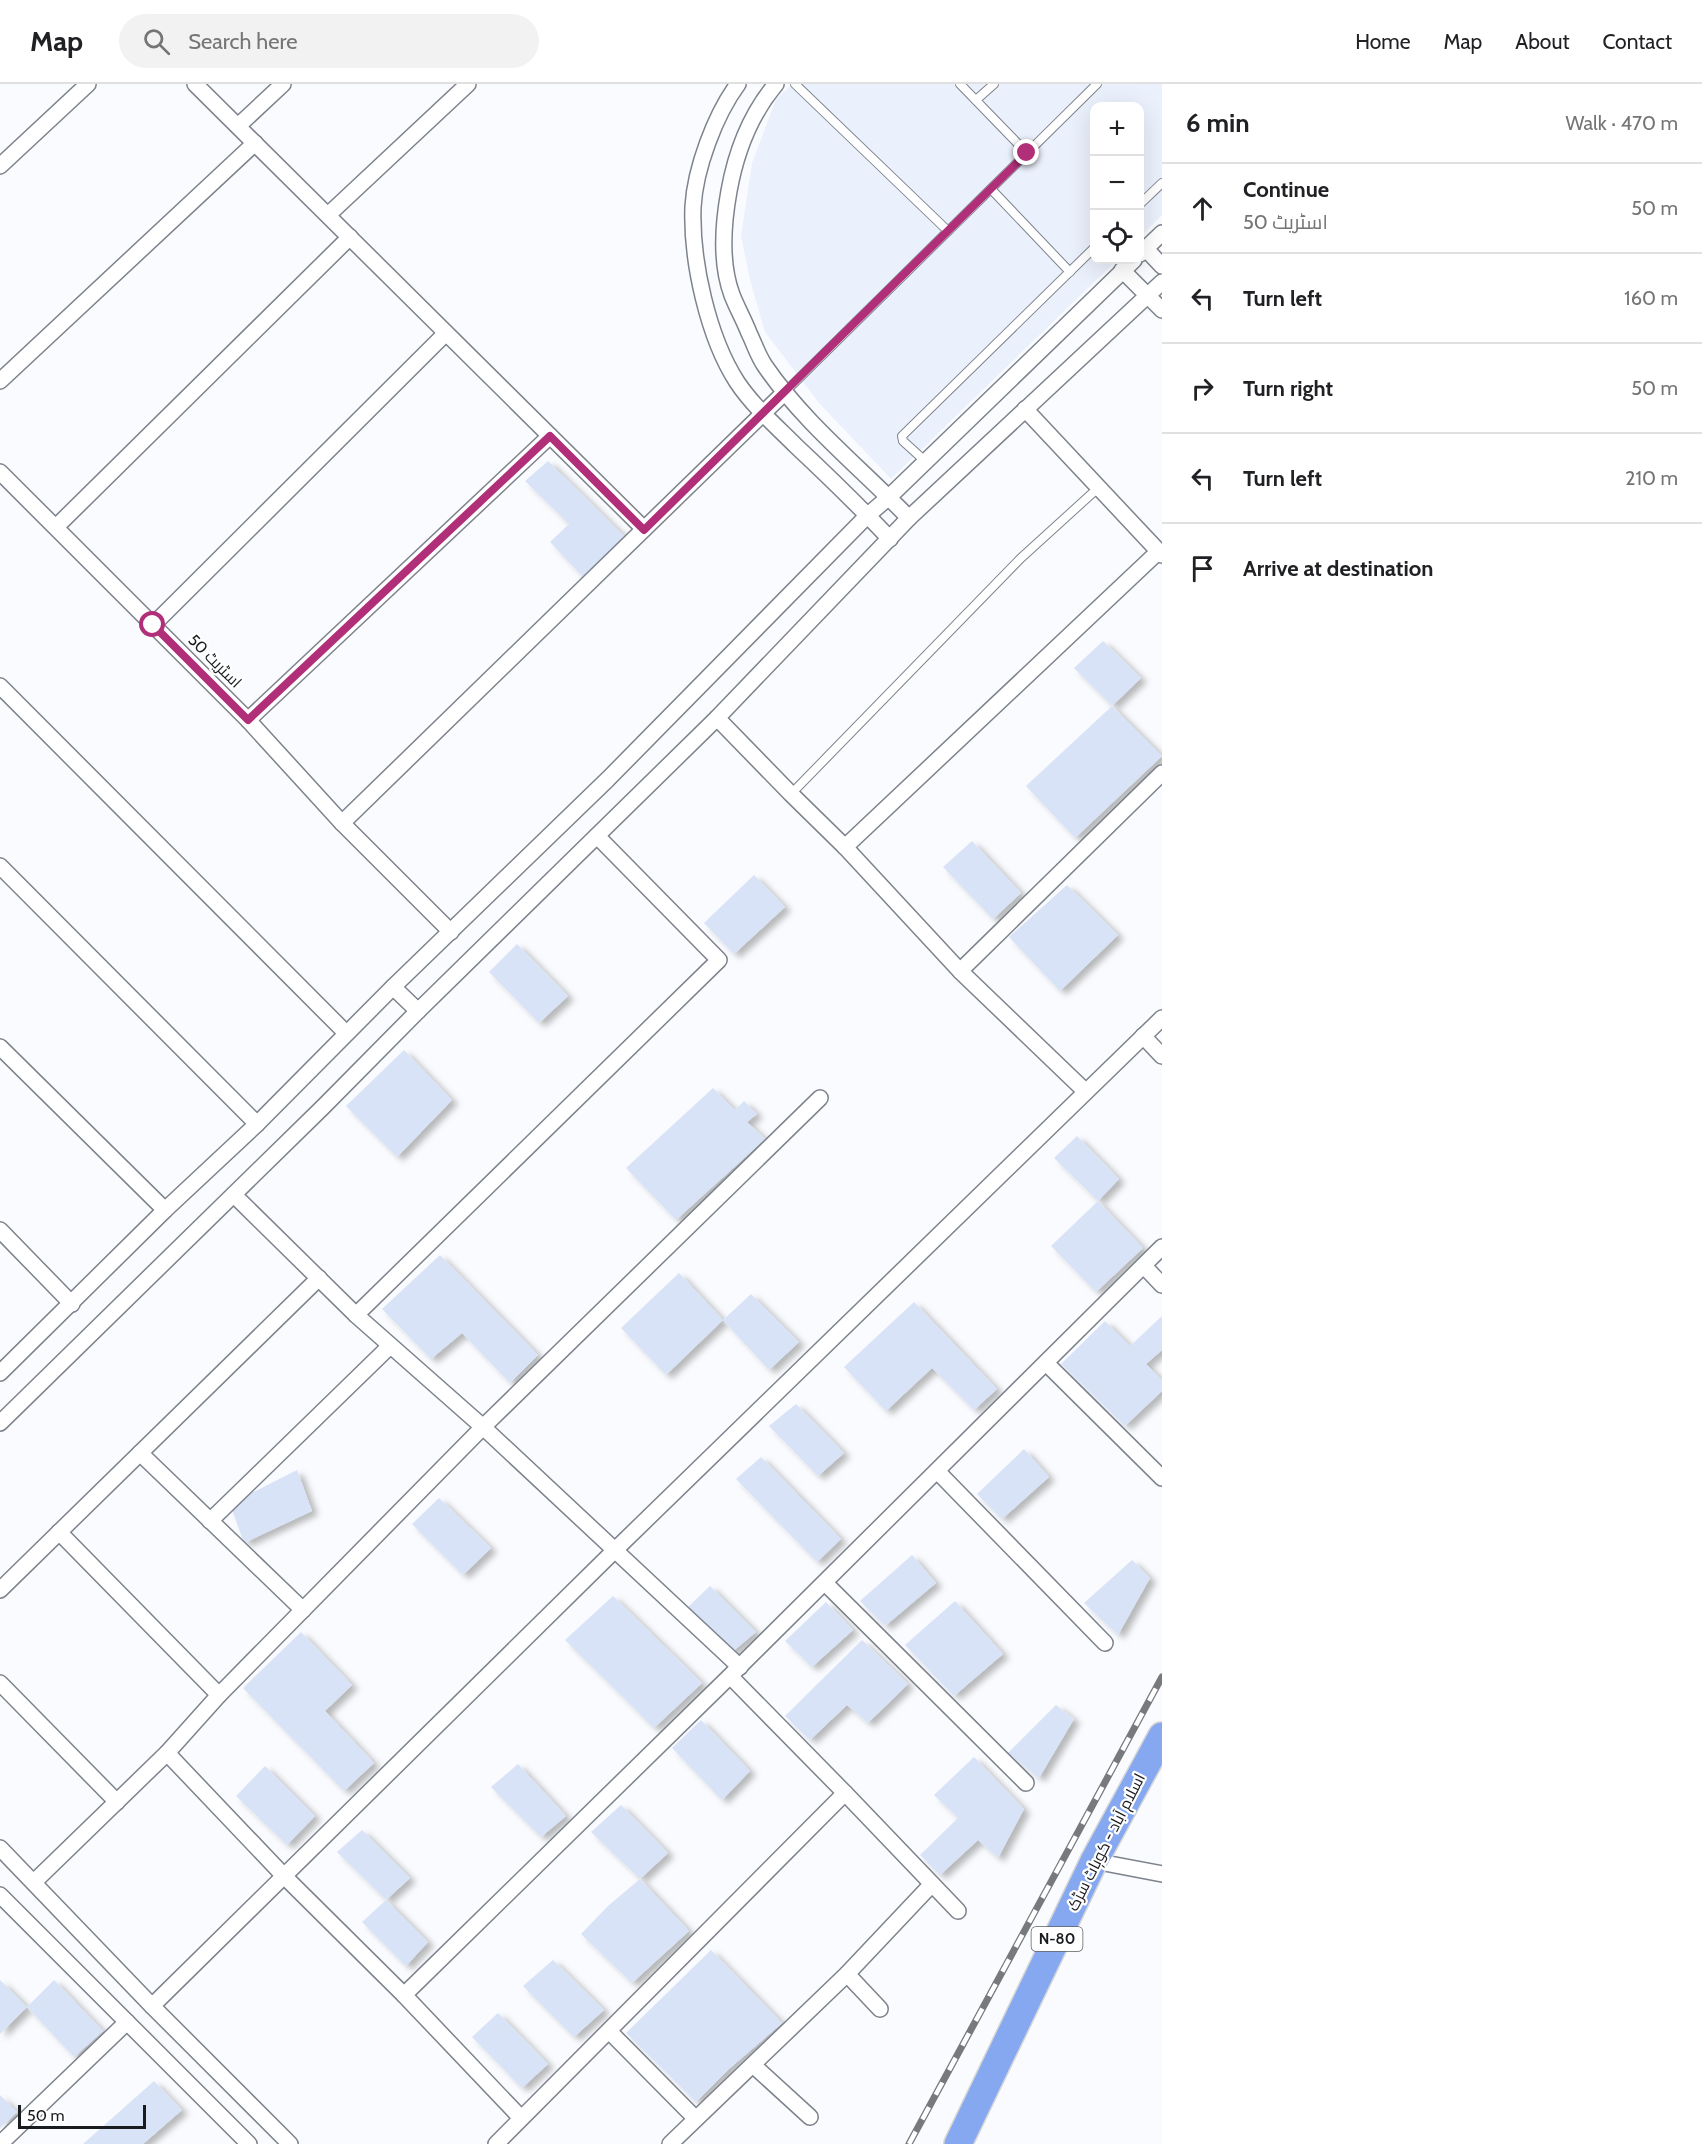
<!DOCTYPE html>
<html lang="en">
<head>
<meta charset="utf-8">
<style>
  :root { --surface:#fff; --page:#f2f2f2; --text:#202124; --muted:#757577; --line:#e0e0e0 }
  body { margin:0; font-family:Cabin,Cairo,sans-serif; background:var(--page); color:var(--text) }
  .controls { position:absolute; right:18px; top:18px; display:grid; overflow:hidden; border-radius:12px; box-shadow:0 6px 24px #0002 }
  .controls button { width:54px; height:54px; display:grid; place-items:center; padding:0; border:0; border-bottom:2px solid var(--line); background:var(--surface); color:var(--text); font:30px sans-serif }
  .scale { position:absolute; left:18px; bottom:15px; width:128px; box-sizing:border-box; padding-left:6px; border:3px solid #191c1f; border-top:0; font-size:16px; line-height:21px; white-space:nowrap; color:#191c1f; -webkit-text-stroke:4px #fff; paint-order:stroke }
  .stop { position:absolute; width:18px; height:18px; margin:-14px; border:4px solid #b12f79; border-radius:50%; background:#fff }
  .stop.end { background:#b12f79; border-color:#fff; box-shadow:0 2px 6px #0008 }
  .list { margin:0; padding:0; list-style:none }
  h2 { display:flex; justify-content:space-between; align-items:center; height:78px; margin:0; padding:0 24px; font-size:26px }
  h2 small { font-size:20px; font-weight:400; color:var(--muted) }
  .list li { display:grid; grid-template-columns:39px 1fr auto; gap:18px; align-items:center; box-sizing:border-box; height:90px; padding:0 24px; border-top:2px solid var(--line) }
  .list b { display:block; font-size:22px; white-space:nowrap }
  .list p { margin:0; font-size:20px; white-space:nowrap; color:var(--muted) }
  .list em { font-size:20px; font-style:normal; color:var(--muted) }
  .icon { flex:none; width:33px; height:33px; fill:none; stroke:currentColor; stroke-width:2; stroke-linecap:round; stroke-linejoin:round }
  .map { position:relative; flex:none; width:1162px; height:2060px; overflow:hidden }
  header { display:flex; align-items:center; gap:36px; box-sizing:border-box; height:84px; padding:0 30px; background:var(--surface); border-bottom:2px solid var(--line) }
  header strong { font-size:28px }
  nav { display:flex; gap:33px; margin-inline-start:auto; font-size:21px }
  .search { width:420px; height:54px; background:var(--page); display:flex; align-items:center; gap:15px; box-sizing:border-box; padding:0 21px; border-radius:33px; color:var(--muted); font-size:22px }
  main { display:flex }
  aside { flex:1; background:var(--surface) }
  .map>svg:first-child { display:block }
  .built { fill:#ebf1fc }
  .building { fill:#d8e3f7; filter:url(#shadow) }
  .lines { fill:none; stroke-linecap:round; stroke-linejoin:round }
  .lane-casing { stroke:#7d838c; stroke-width:10 }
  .street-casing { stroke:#7d838c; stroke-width:18 }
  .highway-casing { stroke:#d6d6d7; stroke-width:30 }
  .lane { stroke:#fff; stroke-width:8 }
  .street { stroke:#fff; stroke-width:15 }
  .highway { stroke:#85a8f0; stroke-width:27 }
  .rail-casing { stroke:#77797c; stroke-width:7 }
  .rail { stroke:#fff; stroke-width:4.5; stroke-dasharray:14; stroke-linecap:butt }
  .route { stroke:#b12f79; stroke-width:8 }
  .labels { text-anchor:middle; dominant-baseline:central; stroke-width:4.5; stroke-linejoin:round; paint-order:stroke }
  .shield { fill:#fff; stroke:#5e6062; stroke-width:1.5 }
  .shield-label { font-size:15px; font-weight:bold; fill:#191c1f }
  .street-label { font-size:16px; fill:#191c1f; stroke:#fff }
</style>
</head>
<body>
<header>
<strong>Map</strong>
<div class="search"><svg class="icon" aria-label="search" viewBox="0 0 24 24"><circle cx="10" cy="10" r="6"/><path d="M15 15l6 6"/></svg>Search here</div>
<nav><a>Home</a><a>Map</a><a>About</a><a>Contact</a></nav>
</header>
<main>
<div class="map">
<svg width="1162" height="2060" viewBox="0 0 1162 2060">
  <defs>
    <filter id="shadow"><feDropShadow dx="6" dy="4" stdDeviation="3" flood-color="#0004"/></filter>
  </defs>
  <rect width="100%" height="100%" fill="#fafbfe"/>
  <path class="built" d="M792,0H1162V131L1140,153V22H1094V176H1117L891,395L819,319L765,248L750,196L741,152L752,79L776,15Z"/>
  <g class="building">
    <path d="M548,377L628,456L585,495L550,458L569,440L525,397Z"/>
    <path d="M1103,557L1141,594L1112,622L1074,584Z"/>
    <path d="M1112,622L1162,672L1075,754L1026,702Z"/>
    <path d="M972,757L1021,809L993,835L943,783Z"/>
    <path d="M754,791L785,823L734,870L704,839Z"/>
    <path d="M1067,801L1118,851L1060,907L1009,853Z"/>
    <path d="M517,860L568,912L539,939L489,888Z"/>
    <path d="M404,966L452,1016L397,1073L346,1022Z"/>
    <path d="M713,1004L735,1026L744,1017L757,1030L747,1038L765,1055L676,1136L626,1084Z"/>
    <path d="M1077,1052L1119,1095L1098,1117L1054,1074Z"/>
    <path d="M1098,1117L1143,1164L1096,1208L1051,1162Z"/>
    <path d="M440,1171L538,1271L510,1299L462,1249L431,1275L382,1225Z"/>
    <path d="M679,1189L723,1236L666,1291L621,1244Z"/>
    <path d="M751,1210L799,1258L769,1286L723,1236Z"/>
    <path d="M914,1218L997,1305L974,1326L932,1284L886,1327L844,1283Z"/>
    <path d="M1162,1232V1266L1146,1280L1162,1296V1307L1125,1342L1061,1280L1105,1237L1130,1262Z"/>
    <path d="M796,1320L844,1369L818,1392L769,1342Z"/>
    <path d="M1024,1365L1049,1393L1002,1435L977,1410Z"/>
    <path d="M761,1373L841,1455L817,1478L736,1395Z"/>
    <path d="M297,1386L312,1427L244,1459L230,1420Z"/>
    <path d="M439,1414L491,1464L463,1491L412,1440Z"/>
    <path d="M912,1471L936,1499L885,1542L860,1517Z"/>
    <path d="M1132,1476L1150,1494L1118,1551L1084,1519Z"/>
    <path d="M710,1502L756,1548L731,1569L688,1523Z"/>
    <path d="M613,1512L702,1599L654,1644L565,1556Z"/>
    <path d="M955,1517L1003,1570L954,1612L905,1561Z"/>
    <path d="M826,1518L853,1546L812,1583L785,1557Z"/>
    <path d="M301,1548L352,1601L325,1627L374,1679L344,1707L243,1604Z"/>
    <path d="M862,1556L908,1600L868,1639L847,1621L810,1656L785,1632Z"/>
    <path d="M1056,1621L1074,1635L1039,1694L1008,1669Z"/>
    <path d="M701,1636L750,1687L722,1716L672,1664Z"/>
    <path d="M974,1673L1024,1725L998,1774L978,1756L940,1791L920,1771L958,1734L934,1711Z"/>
    <path d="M518,1680L566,1732L541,1753L491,1703Z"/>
    <path d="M265,1682L315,1732L287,1761L236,1712Z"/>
    <path d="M621,1721L668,1769L640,1795L591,1748Z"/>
    <path d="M362,1746L410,1794L386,1816L337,1768Z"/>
    <path d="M640,1795L689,1847L632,1899L581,1850L608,1822Z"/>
    <path d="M386,1816L428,1858L406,1882L362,1838Z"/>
    <path d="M711,1866L782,1939L729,1985L696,2018L626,1949Z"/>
    <path d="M553,1876L604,1926L574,1953L523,1902Z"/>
    <path d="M0,1896L27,1923L0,1950Z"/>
    <path d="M54,1896L103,1947L74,1973L27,1923Z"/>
    <path d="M498,1929L548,1980L522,2004L472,1953Z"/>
    <path d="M154,1997L182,2026L143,2060H83Z"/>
    <path d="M0,2011L17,2028L0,2044Z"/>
  </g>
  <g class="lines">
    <defs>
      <g id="lane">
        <path d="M795,0L948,147"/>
        <path d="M960,0L1027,69"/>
        <path d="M976,16L994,0"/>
        <path d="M991,105L1070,188"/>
        <path d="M1140,120L1162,99"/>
        <path d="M785,308L1097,0"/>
        <path d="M925,377L903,357L902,352L1094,164"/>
        <path d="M791,710L1021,474L1098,404"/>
      </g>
      <g id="street">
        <path d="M195,0L644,445"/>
        <path d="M738,0C715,31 695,85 693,123C691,177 708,253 737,298C753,322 776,342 796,362C828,392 860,423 890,455"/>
        <path d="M776,0C750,31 736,68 729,107C723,140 720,179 732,211C737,224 744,236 749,249C754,259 758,272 765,282C804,339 861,384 909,434"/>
        <path d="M238,42L283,0"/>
        <path d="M0,82L88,0"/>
        <path d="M328,131L468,0"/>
        <path d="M1146,165L1162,182"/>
        <path d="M1140,170L1162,149"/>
        <path d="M1122,186L1162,226"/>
        <path d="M0,297L255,59"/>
        <path d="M1025,325L1162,471"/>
        <path d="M0,388L248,636L342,739L451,848"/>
        <path d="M56,443L350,153"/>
        <path d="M153,541L446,249"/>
        <path d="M0,602L346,949"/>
        <path d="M717,634L791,710L845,763L960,887L1085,1007"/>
        <path d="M248,636L550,352"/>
        <path d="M342,739L785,308"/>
        <path d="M845,763L1158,468"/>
        <path d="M0,782L257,1040"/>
        <path d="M960,887L1162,689"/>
        <path d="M393,903L418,927"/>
        <path d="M1143,952L1162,972"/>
        <path d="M0,963L165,1126"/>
        <path d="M234,1111L356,1231L483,1343L740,1583"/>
        <path d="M0,1146L72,1220"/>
        <path d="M1144,1182L1162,1201"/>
        <path d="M356,1231L719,876L597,752"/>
        <path d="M1046,1279L1162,1394"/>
        <path d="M0,1289L165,1126L257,1040L393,903L608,695L868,431L889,413L1134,176"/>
        <path d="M0,1339L323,1023L418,927L717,634L909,434L1162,198"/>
        <path d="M140,1369L303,1526"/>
        <path d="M937,1387L1105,1559"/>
        <path d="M210,1437L390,1262"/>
        <path d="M59,1448L219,1611"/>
        <path d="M825,1499L1026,1699"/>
        <path d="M0,1506L319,1194"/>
        <path d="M732,1590L1162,1163"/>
        <path d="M0,1599L117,1718"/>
        <path d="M167,1669L285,1793L404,1911L730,1592L845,1709L496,2060"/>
        <path d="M845,1709L958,1827"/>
        <path d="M0,1764L152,1922L290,2060"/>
        <path d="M1094,1777L1162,1790"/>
        <path d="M34,1798L167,1669L219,1611L483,1343L820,1014"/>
        <path d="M0,1811L249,2060"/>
        <path d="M847,1890L880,1925"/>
        <path d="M404,1911L521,2034"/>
        <path d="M152,1922L615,1466L1162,934"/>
        <path d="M609,1947L695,2034"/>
        <path d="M753,1981L810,2033"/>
        <path d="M0,2060L127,1938"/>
        <path d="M670,2060L847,1890L932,1800"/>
      </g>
      <path id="highway" d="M958,2060L1094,1777L1162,1652"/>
    </defs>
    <use href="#lane" class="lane-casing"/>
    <use href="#street" class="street-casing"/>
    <use href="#highway" class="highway-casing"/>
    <use href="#lane" class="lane"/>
    <use href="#street" class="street"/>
    <use href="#highway" class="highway"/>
    <defs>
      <path id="rail" d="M909,2060L1162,1593"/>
    </defs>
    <use href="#rail" class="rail-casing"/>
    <use href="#rail" class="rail"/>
  </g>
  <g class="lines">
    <path class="route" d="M153,541L248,636L550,352L644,446L1027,69"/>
  </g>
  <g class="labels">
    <rect class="shield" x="1031.5" y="1843" width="51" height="24" rx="4.5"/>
    <g class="shield-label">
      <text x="1057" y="1855">N-80</text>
    </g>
    <g class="street-label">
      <text transform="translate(215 577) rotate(45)">اسٹریٹ 50</text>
      <text transform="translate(1106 1758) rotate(-63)">اسلام آباد - کوہاٹ سڑک</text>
    </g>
  </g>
</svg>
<div class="controls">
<button>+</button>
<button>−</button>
<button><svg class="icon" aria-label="locate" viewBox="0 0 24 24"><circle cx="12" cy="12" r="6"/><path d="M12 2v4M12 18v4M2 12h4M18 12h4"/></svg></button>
</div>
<div class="scale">50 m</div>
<div class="stop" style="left:153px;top:541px"></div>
<div class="stop end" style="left:1027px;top:69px"></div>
</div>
<aside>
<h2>6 min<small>Walk · 470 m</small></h2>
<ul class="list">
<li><svg class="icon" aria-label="ahead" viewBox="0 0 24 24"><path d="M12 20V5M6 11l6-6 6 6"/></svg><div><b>Continue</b><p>اسٹریٹ 50</p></div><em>50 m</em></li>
<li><svg class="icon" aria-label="left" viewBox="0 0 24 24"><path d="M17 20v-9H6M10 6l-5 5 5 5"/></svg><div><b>Turn left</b></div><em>160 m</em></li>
<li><svg class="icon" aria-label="right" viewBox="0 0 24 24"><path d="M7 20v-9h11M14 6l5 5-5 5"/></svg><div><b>Turn right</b></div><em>50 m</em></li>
<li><svg class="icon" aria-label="left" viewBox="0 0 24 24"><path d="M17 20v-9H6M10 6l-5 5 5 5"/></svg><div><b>Turn left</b></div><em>210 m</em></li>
<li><svg class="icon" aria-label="arrive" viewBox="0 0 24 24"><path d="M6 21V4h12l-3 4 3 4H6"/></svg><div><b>Arrive at destination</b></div></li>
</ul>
</aside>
</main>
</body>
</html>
